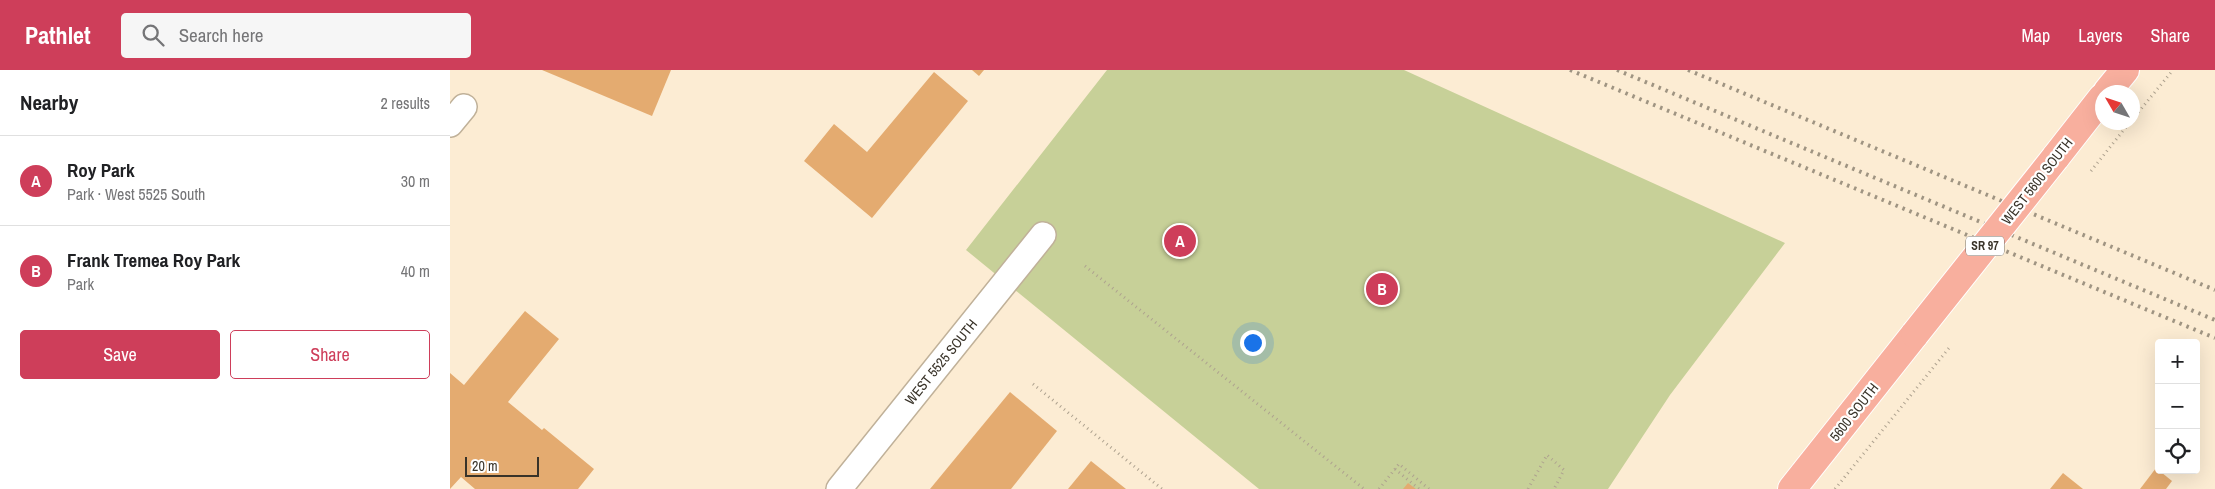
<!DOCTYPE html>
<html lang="en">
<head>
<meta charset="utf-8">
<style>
  :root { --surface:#fff; --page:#f6f6f6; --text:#202124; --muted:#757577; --line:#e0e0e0; --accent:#ce3e5a }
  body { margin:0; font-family:"Archivo Narrow",sans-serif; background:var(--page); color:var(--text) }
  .controls { position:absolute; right:15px; bottom:15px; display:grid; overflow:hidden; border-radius:5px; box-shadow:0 5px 20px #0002 }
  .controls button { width:45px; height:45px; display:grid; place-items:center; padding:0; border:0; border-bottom:1px solid var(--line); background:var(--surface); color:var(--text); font:25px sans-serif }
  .compass { position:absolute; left:1645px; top:15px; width:45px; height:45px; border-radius:50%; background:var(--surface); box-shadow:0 5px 20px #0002; rotate:309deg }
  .scale { position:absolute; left:15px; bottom:12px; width:74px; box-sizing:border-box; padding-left:5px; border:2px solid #393329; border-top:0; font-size:14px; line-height:18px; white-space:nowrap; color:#393329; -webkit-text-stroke:4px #fff; paint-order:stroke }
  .you { position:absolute; left:802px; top:272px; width:18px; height:18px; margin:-12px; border:4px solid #fff; border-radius:50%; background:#1a73e8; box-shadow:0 0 0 8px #1a73e833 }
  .badge { display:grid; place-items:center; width:32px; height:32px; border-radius:50%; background:var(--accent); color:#fff; font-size:16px; font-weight:700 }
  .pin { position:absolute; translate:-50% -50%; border:2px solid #fff; box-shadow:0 1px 5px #0006 }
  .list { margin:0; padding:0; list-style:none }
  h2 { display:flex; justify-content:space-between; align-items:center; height:65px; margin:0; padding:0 20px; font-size:21px }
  h2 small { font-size:16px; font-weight:400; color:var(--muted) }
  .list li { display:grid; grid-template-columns:32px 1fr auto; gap:15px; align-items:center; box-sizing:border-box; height:90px; padding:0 20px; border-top:1px solid var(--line) }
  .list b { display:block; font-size:19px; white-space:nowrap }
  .list p { margin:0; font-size:16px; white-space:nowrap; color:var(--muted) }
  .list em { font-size:16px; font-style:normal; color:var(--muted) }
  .actions { display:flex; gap:10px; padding:15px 20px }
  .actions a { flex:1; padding:11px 0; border:1px solid var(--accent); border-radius:5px; text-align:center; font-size:18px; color:var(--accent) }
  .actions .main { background:var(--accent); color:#fff }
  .icon { flex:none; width:28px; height:28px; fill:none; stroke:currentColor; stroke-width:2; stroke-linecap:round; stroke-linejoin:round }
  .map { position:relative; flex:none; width:1765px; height:419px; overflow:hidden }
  header { display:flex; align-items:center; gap:30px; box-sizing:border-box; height:70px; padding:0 25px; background:var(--accent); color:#fff }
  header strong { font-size:24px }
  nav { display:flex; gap:28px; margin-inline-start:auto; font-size:18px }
  .search { width:350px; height:45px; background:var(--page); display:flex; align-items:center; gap:12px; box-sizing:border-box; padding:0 18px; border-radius:5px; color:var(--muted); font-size:19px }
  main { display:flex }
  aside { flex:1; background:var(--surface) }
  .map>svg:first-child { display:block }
  .green { fill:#c7d098 }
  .building { fill:#e4ab70 }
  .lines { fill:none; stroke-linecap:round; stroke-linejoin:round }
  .street-casing { stroke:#c0b199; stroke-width:28 }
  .primary-casing { stroke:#fff; stroke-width:30 }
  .path { stroke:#aea28f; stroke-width:3; stroke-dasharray:1 4; stroke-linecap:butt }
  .street { stroke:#fff; stroke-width:25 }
  .primary { stroke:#f8af9e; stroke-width:28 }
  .rail { stroke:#9f9482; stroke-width:4; stroke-dasharray:2.5 5; stroke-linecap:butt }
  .primary-bridge-casing { stroke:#fff; stroke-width:30; stroke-linecap:butt }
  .primary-bridge { stroke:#f8af9e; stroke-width:28 }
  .labels { text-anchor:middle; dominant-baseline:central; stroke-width:4.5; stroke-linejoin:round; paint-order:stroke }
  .shield { fill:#fff; stroke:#747069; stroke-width:1 }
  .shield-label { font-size:12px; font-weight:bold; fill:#393329 }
  .street-label { font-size:14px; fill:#393329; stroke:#fff }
</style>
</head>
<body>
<header>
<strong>Pathlet</strong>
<div class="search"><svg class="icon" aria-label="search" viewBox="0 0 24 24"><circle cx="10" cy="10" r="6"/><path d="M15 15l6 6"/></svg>Search here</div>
<nav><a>Map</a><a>Layers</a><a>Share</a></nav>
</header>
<main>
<aside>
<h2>Nearby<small>2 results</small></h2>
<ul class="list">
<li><span class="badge">A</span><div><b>Roy Park</b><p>Park · West 5525 South</p></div><em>30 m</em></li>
<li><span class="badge">B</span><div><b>Frank Tremea Roy Park</b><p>Park</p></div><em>40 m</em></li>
</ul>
<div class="actions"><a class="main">Save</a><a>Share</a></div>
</aside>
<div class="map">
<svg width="1765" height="419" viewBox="0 0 1765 419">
  <rect width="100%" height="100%" fill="#fcecd3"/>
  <path class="green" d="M657,0H954L1335,173L1220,325L1158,419H809L516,180Z"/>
  <g class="building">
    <path d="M92,0H221L202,46Z"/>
    <path d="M522,0H534L529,6Z"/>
    <path d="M484,2L518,31L422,148L354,91L384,54L417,82Z"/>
    <path d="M75,241L109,269L58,332L92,360L94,358L144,399L128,419H25L11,407L0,419V303L14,315Z"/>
    <path d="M560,322L607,361L561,419H480Z"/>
    <path d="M641,391L676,419H618Z"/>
    <path d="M1706,398L1722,411L1716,419H1690Z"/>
    <path d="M1613,403L1633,419H1600Z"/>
    <path d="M958,413L966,419H953Z"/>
  </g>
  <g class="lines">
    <defs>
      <g id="street">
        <path d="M0,54L14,37"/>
        <path d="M389,419L593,165"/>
      </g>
      <g id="primary">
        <path d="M1657,22L1675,0"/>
        <path d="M1605,88L1652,28"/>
        <path d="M1342,419L1465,264"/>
      </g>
    </defs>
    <use href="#street" class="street-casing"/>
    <use href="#primary" class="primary-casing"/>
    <g class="path">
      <path d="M1682,50L1723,0"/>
      <path d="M1641,101L1680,52"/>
      <path d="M635,196L914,419"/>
      <path d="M583,314L712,419"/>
      <path d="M945,399L969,419"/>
      <path d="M929,419L949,394L979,419"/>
      <path d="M1078,419L1097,385L1114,400L1104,419"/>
      <path d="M1385,419L1499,278"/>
    </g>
    <use href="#street" class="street"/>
    <use href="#primary" class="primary"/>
    <g class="rail">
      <path d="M1120,0L1765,268"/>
      <path d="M1167,0L1765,250"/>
      <path d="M1238,0L1765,220"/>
    </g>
    <defs>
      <path id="primary-bridge" d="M1465,264L1605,88"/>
    </defs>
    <use href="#primary-bridge" class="primary-bridge-casing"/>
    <use href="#primary-bridge" class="primary-bridge"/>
  </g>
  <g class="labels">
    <rect class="shield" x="1516" y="166.5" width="38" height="19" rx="4"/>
    <g class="shield-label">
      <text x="1535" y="176">SR 97</text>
    </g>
    <g class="street-label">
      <text transform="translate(1587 111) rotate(-52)">WEST 5600 SOUTH</text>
      <text transform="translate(491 292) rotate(-51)">WEST 5525 SOUTH</text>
      <text transform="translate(1404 342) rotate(-52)">5600 SOUTH</text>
    </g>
  </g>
</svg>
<div class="controls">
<button>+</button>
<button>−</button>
<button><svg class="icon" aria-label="locate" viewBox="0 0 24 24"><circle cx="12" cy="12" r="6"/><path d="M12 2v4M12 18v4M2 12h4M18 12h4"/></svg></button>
</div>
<svg class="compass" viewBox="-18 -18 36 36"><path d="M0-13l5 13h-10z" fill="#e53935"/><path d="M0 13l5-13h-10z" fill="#757577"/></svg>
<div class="scale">20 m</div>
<div class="you"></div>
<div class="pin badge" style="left:730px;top:171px">A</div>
<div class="pin badge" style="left:932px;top:219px">B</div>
</div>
</main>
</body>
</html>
